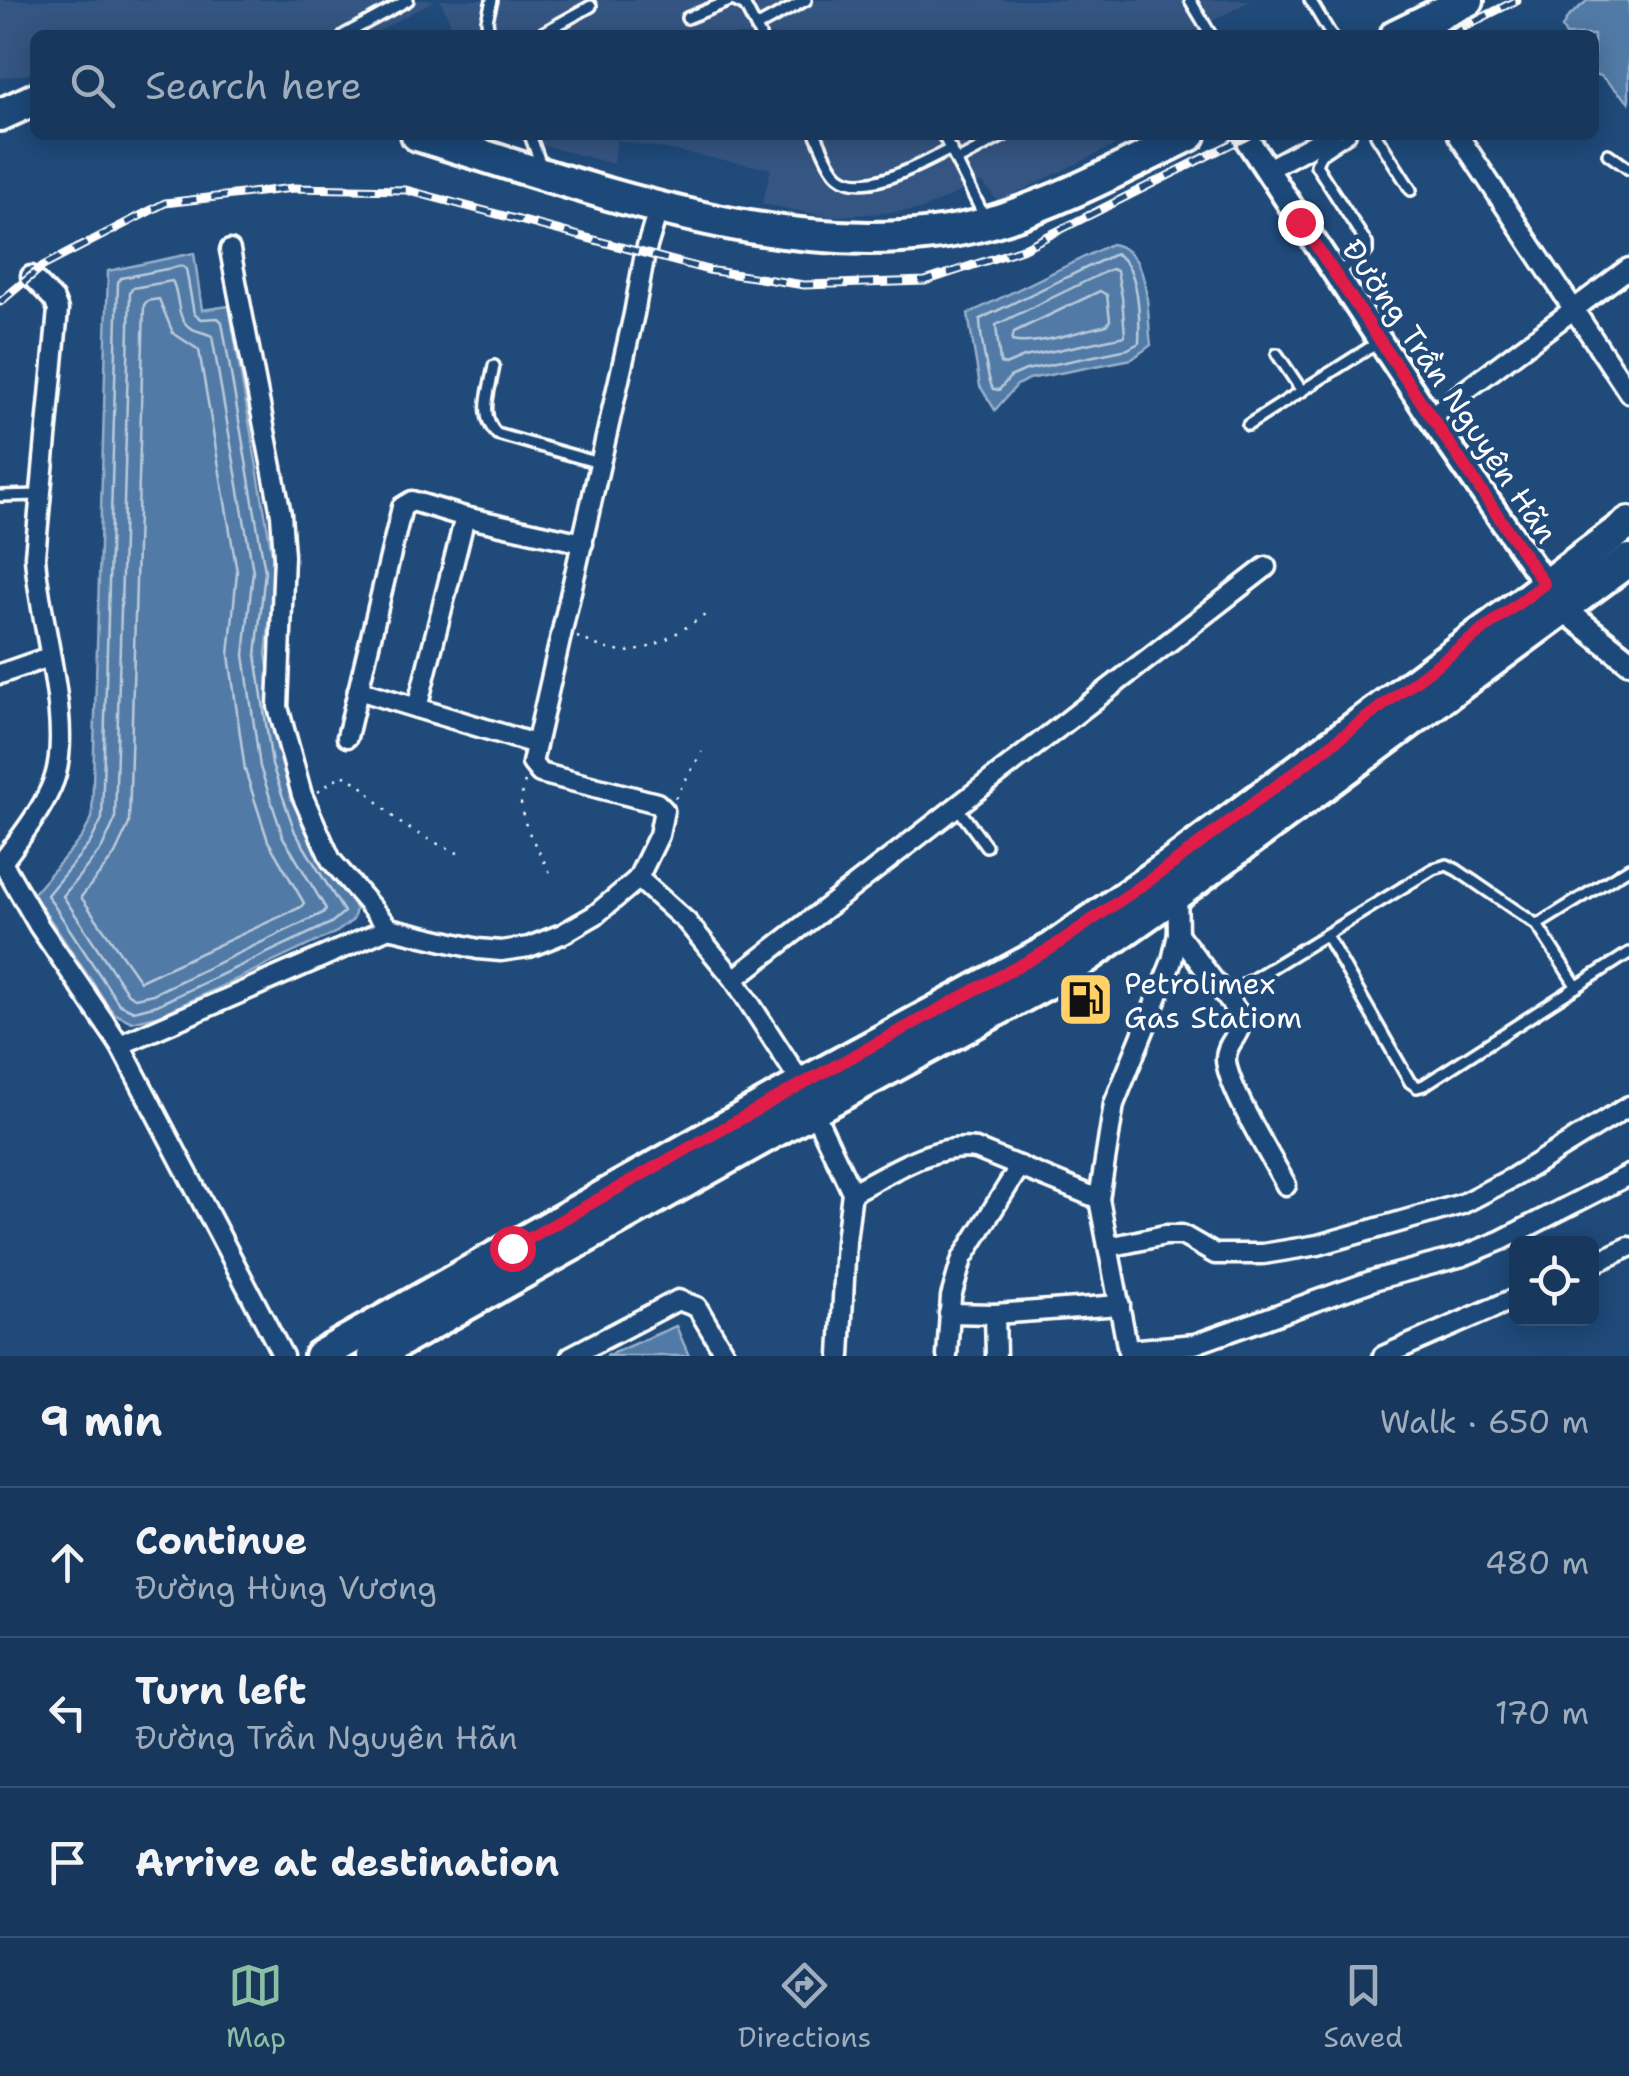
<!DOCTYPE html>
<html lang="en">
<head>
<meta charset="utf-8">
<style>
  :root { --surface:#17385c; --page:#203f62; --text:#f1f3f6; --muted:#9eacbb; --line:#365272; --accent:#8abfa5 }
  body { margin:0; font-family:"Shantell Sans",sans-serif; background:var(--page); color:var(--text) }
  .controls { position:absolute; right:30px; bottom:30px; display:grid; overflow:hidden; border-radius:15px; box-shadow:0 5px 25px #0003 }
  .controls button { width:90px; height:90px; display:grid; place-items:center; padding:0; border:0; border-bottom:2px solid var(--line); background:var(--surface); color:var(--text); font:50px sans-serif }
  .stop { position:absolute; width:30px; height:30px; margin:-22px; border:8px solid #e11d48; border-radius:50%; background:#fff }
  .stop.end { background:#e11d48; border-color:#fff; box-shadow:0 2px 10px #0008 }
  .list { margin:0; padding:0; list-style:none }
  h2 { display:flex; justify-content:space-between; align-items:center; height:130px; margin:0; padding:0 40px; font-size:42px }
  h2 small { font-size:32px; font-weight:400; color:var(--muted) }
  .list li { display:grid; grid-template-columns:65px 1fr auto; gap:30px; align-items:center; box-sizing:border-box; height:150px; padding:0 40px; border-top:2px solid var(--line) }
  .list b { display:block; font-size:38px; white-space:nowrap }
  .list p { margin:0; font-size:32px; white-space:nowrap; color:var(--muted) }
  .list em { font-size:32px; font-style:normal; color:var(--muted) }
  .icon { flex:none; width:55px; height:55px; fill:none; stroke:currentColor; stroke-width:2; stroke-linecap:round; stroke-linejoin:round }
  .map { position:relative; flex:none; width:1629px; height:1356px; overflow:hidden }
  .search { position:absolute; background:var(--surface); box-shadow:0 5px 25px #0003; left:30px; right:30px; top:30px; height:110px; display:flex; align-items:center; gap:25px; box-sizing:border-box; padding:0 35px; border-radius:15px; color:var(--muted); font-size:38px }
  .sheet { height:580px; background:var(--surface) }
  nav { display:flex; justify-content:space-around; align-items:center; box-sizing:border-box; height:140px; border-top:2px solid var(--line); background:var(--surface); font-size:28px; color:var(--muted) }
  nav a { display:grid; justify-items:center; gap:5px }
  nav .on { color:var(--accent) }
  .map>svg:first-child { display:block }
  .built { fill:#345582 }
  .water { fill:#517aa6; stroke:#97afca; stroke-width:2.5 }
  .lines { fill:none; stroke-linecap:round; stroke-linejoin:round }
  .shore { stroke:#b9cadb; stroke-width:2.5 }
  .service-casing { stroke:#fff; stroke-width:16 }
  .minor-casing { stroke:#fff; stroke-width:25 }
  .tertiary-casing { stroke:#fff; stroke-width:30 }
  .primary-casing { stroke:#fff; stroke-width:38 }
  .trunk-casing { stroke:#fff; stroke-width:38 }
  .path { stroke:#fff; stroke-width:2.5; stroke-dasharray:2.5 8; stroke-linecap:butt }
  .service { stroke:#1f4a7a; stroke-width:9 }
  .minor { stroke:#1f4a7a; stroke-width:18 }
  .tertiary { stroke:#1f4a7a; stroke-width:22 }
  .primary { stroke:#1f4a7a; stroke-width:30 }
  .trunk { stroke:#1f4a7a; stroke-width:30 }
  .rail-casing { stroke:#fff; stroke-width:9 }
  .rail { stroke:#1f4a7a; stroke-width:5; stroke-dasharray:15; stroke-linecap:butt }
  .route { stroke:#e11d48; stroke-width:12 }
  .labels { text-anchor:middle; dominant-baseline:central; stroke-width:9; stroke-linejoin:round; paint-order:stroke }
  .street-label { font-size:30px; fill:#fff; stroke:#1f4a7a }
  .poi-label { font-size:30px; fill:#fff; stroke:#1f4a7a; text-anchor:start }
</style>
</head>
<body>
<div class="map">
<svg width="1629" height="1356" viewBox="0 0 1629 1356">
  <rect width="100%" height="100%" fill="#1f4a7a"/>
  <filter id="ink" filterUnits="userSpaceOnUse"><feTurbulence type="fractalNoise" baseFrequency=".01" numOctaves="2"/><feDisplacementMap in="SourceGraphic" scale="20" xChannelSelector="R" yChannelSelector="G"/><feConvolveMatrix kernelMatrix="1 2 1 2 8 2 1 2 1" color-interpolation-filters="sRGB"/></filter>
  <g filter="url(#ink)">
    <g class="built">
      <path d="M0,0H435L372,35H35V73L0,78Z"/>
      <path d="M440,0H1252L1186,35H456Z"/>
      <path d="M504,135H1136L998,202L982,182L920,210L830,217L762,204L771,169L617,140L613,164Z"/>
    </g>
    <g class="water">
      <path d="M1588,0H1629V102L1601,76L1594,74V35H1566L1562,28L1568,17Z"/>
      <path d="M1111,244C1153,251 1146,311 1151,345L1132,359L1029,379L1017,385L995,410L980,386L968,314Z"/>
      <path d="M194,253L202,310L229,306L275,571L266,654L282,763L303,827L356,909L353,920L337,932L160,1015L132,1022L113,1013L33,894L82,837L92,818L108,271Z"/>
      <path d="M676,1326L689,1356H606Z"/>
    </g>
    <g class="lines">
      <g class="shore">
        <path d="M1115,254C1140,264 1140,319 1139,343L1128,349L1026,370L1010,377L999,390L993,389C987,378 980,332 980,319Z"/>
        <path d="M182,266L186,269L194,314L201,319L218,318L222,322L265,571L256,655L272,765L295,832L344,912L331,923L157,1005L134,1011L119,1004L47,895L90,843L102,819L118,282L121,278Z"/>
        <path d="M1111,269L1117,271L1122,297L1125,336L1024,357L1005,365L1000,363L996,325Z"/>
        <path d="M172,281C180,294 175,316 189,327C196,332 205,332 212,336L253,571L244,655L260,767L283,837L326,909L323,913L153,994L135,998L128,994L63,896L102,848L115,820L130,292L133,288Z"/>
        <path d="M1100,291L1107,295L1110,320L1107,325C1082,330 1035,347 1012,341L1014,332Z"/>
        <path d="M159,299L173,333L199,350L237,572L229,655L245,770L268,841L304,903L301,907L140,981L81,897L114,856L129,824L144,305L147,301Z"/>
      </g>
      <defs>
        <g id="service">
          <path d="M733,0L745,6L760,35"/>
          <path d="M1190,0L1211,35"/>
          <path d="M1310,0L1331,35"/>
          <path d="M687,18L732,0"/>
          <path d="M756,27L806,0"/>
          <path d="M344,35L408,0"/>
          <path d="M489,35L487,20L492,0"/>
          <path d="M539,35L591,6"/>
          <path d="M530,135L541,165"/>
          <path d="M816,135C822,147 829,168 839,176C865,198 926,161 951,149"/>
          <path d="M943,135L984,216"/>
          <path d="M1376,135L1411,190"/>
          <path d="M1608,154L1629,169"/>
          <path d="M958,160L1005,135"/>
          <path d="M1337,273L1367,251V244L1316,165L1320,155L1350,135"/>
          <path d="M1277,354L1302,391"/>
          <path d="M494,366C490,390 478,416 497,434L599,463"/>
          <path d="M1248,425L1377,343"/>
          <path d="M0,496L40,495"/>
          <path d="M957,807L986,846"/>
          <path d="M1537,925L1577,987"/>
          <path d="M1326,935L1410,1082L1417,1087L1424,1085L1629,953"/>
          <path d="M1227,995L1433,869L1447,865L1457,870L1537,925L1629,868"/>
        </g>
        <g id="minor">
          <path d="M1458,135L1629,393"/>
          <path d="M1266,170L1331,135"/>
          <path d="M659,207L645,253L634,314L532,763L540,773L657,803L664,810L659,835L638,878L687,922L734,979L802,1084"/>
          <path d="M230,250L281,514L284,556L278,707L302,795L331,860L389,928L478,949L501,951L529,947L562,934L595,915L639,878"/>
          <path d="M1430,417L1629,268"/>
          <path d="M0,674L49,657"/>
          <path d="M358,690L535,744"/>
          <path d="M417,708L465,517"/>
          <path d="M347,737L402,507L412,501L465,517L583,543"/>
          <path d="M2,862L39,926L120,1045L283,1356"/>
          <path d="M0,865C19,839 43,810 54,780C74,723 38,618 35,556L58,310L54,300L31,276"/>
          <path d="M1178,934L1240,1015C1243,1036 1227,1040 1226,1057C1224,1082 1273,1160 1286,1185"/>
          <path d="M734,979L1266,567"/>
          <path d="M120,1045L389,928"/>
          <path d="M813,1110L852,1192L846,1241L840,1356"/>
          <path d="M852,1192C891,1173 932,1143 976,1149L1099,1199"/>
          <path d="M1109,1247L1165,1235H1182L1215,1254H1263L1318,1245L1462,1204L1514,1177L1629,1106"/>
          <path d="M1592,1264L1629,1247"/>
          <path d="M949,1313L995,1314L1120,1305"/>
          <path d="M995,1314L996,1356"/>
          <path d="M1128,1350L1195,1344L1377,1279L1463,1256L1502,1240L1629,1175"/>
          <path d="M571,1356L678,1300L697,1307L726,1356"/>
          <path d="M947,1356L951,1297L962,1259L1020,1166"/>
          <path d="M1129,1356L1099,1199L1114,1104L1172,961L1178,934L1177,888"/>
          <path d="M1383,1356L1516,1298"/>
        </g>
        <path id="tertiary" d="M1244,135L1430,417L1562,608L1629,661"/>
        <g id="primary">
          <path d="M320,1356L802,1084L1051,949L1173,863L1629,523"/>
          <path d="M374,1356L813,1110L1060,976L1178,893L1629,560"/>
        </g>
        <g id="trunk">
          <path d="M1396,35L1468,0"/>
          <path d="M0,115L35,99"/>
          <path d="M417,135C588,187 809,273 988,223C1058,203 1124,167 1190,135"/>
        </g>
      </defs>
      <use href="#service" class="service-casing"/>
      <use href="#minor" class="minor-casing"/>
      <use href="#tertiary" class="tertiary-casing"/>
      <use href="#primary" class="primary-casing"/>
      <use href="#trunk" class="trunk-casing"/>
      <g class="path">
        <path d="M577,637C590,642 603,649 616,651C647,657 682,629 707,614"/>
        <path d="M525,782C511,813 537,845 550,873"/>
        <path d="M318,792L341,775C365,781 383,813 405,826C423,838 445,847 464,856"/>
        <path d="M675,798L702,752"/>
      </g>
      <use href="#service" class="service"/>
      <use href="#minor" class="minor"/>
      <use href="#tertiary" class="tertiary"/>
      <use href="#primary" class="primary"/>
      <use href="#trunk" class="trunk"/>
      <defs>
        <g id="rail">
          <path d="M1448,35L1517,0"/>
          <path d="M0,302L43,266L165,203L293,188L406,190L708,270L804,285L925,281L1022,249L1249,135"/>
        </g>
      </defs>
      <use href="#rail" class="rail-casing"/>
      <use href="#rail" class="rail"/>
    </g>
  </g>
  <g class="lines" filter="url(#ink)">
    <path class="route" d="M512,1248L802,1084L1050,949L1174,863L1544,584L1300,222"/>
  </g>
  <defs>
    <symbol id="fuel-square" viewBox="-11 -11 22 22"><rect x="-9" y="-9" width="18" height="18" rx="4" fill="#ffd166" stroke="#1f4a7a"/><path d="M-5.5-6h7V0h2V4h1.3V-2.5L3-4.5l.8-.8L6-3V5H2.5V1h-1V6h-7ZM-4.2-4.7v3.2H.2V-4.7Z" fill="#111"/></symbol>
  </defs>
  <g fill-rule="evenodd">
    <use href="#fuel-square" x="1054" y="968" width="63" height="63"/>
  </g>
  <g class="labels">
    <g class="street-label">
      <text transform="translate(1450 391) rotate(56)">Đường Trần Nguyên Hãn</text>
    </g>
    <g class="poi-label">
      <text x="1124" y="983">Petrolimex<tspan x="1124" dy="34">Gas Statiom</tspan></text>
    </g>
  </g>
</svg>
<div class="controls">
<button><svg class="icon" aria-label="locate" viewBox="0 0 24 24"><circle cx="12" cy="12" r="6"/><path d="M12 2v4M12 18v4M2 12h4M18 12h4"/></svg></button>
</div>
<div class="stop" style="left:512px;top:1248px"></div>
<div class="stop end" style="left:1300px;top:222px"></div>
<div class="search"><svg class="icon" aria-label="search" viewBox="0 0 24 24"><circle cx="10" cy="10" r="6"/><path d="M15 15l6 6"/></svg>Search here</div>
</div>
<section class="sheet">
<h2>9 min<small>Walk · 650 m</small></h2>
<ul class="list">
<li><svg class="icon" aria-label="ahead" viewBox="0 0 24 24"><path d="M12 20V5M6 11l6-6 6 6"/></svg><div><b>Continue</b><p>Đường Hùng Vương</p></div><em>480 m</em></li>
<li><svg class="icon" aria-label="left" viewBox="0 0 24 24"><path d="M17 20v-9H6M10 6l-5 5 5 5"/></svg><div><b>Turn left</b><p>Đường Trần Nguyên Hãn</p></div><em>170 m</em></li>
<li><svg class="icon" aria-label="arrive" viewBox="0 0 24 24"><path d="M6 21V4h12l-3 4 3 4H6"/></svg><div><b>Arrive at destination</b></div></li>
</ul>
</section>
<nav>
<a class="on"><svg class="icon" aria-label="map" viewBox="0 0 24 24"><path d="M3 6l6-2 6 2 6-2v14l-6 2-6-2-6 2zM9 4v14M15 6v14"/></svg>Map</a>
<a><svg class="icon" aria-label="directions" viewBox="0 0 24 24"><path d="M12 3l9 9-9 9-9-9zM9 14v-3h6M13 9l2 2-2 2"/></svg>Directions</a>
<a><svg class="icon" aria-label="saved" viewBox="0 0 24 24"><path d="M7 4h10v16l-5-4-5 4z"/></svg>Saved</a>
</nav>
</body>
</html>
